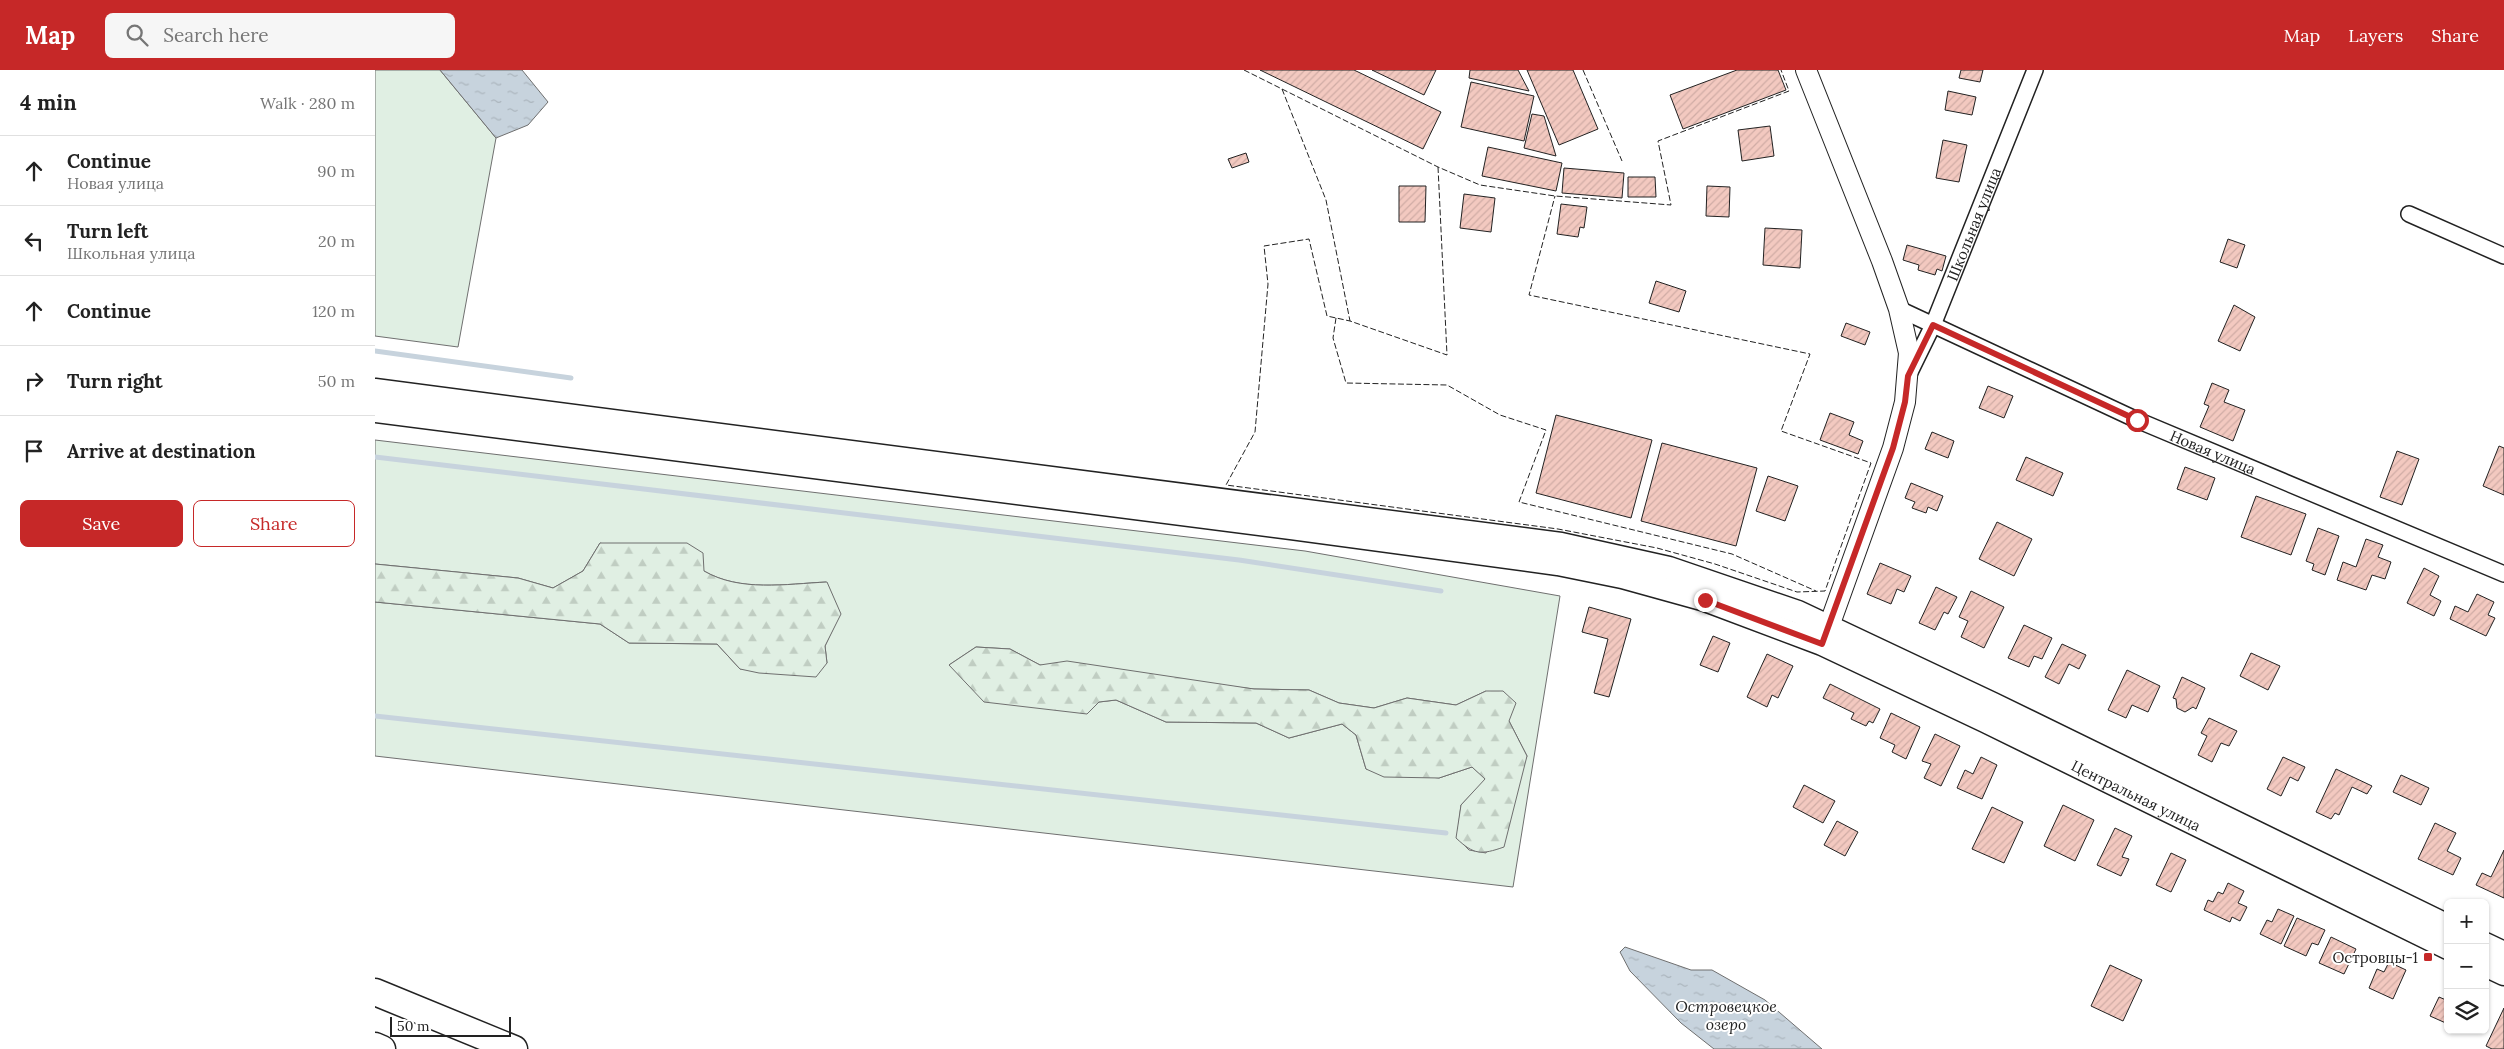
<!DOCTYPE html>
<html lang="en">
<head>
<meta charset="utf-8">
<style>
  :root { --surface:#fff; --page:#f6f6f6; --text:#222; --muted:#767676; --line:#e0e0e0; --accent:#c62828 }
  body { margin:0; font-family:Lora,serif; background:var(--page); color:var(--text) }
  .controls { position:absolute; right:15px; bottom:15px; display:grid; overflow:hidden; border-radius:8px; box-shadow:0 1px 4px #0004 }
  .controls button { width:45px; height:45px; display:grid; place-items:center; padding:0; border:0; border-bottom:1px solid var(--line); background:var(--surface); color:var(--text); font:25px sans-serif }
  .scale { position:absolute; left:15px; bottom:12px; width:121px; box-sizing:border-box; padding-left:5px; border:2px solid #222; border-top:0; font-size:14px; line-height:18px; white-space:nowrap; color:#222; -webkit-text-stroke:4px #fff; paint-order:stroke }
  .stop { position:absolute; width:15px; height:15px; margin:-11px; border:4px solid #c62828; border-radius:50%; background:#fff }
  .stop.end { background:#c62828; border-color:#fff; box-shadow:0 1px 5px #0008 }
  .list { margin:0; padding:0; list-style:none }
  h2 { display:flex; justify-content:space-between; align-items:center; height:65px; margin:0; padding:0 20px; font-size:21px }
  h2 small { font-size:16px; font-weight:400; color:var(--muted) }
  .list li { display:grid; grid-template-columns:32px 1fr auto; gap:15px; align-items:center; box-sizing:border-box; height:70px; padding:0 20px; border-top:1px solid var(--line) }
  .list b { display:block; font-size:19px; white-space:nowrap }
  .list p { margin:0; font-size:16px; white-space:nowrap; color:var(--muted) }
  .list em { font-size:16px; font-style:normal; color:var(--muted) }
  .actions { display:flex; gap:10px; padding:15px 20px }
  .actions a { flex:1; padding:11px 0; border:1px solid var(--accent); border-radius:8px; text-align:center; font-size:18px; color:var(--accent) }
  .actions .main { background:var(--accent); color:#fff }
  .icon { flex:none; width:28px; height:28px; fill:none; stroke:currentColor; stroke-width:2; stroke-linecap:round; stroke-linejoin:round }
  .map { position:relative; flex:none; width:2129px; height:979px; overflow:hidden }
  header { display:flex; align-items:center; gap:30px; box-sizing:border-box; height:70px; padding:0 25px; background:var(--accent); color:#fff }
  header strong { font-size:24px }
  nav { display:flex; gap:28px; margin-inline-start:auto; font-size:18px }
  .search { width:350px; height:45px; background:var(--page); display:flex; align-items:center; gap:12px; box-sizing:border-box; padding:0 18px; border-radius:8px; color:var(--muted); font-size:19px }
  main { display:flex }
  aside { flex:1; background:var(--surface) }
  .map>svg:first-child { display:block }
  .green { fill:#e0efe3; stroke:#6f6f6f; fill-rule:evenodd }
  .forest { fill:url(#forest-firs); stroke:#6f6f6f }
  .water { fill:url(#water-ripples); stroke:#6f6f6f }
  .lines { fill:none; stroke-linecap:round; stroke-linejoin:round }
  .stream { stroke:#c7d3dd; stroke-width:5 }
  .building { fill:url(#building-hatch); stroke:#222 }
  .street-casing { stroke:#222; stroke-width:18 }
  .secondary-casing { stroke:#222; stroke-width:22 }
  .primary-casing { stroke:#222; stroke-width:25 }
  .highway-casing { stroke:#222; stroke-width:29 }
  .street { stroke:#fff; stroke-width:15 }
  .secondary { stroke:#fff; stroke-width:20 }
  .primary { stroke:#fff; stroke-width:22 }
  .highway { stroke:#fff; stroke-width:26 }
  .fence { stroke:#222; stroke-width:1; stroke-dasharray:6 2.5; stroke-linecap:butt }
  .route { stroke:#c62828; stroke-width:6 }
  .poi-dot { fill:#c62828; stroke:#fff; stroke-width:2 }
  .labels { text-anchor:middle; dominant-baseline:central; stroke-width:4; stroke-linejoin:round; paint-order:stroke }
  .street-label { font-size:15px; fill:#222; stroke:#fff }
  .poi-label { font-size:15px; fill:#222; stroke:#fff; text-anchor:end }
  .water-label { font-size:16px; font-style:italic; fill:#222; stroke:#fff }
</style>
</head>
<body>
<header>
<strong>Map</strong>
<div class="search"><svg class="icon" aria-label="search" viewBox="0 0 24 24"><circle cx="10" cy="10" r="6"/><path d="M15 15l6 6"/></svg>Search here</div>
<nav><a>Map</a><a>Layers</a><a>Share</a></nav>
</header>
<main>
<aside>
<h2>4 min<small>Walk · 280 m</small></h2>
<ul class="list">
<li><svg class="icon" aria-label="ahead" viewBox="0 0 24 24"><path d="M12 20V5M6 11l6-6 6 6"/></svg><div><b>Continue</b><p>Новая улица</p></div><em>90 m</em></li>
<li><svg class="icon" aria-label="left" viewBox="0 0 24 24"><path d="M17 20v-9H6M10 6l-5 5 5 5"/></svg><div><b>Turn left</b><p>Школьная улица</p></div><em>20 m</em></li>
<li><svg class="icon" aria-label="ahead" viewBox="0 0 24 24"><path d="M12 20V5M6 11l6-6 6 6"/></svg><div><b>Continue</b></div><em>120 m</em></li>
<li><svg class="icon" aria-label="right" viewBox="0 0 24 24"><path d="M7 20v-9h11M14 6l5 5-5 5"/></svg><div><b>Turn right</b></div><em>50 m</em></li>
<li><svg class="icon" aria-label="arrive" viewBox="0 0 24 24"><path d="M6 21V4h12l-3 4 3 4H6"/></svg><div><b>Arrive at destination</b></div></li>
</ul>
<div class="actions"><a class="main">Save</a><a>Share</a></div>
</aside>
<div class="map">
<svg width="2129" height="979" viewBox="0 0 2129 979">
  <defs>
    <pattern id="forest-firs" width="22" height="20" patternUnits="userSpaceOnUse" patternTransform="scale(1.25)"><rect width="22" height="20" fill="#e0efe3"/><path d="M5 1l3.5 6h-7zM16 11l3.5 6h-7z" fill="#c0cdc2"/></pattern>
    <pattern id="water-ripples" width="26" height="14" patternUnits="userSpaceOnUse" patternTransform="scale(1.25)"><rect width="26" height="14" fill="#c7d3dd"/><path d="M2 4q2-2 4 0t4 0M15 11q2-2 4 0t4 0" fill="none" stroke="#abb5bd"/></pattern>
    <pattern id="building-hatch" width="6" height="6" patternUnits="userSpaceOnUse" patternTransform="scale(1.25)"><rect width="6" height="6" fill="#f3c9c0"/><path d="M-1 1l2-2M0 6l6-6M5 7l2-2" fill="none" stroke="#d0aca5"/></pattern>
  </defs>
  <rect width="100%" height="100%" fill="#fff"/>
  <g class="green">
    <path d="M0,0H65L121,68L83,277L0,266Z"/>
    <path d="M0,370L930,481L1185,526L1138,817L0,686V532L225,554L254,573L342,574L365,599L452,593L450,576L465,544L451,512C410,514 365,522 329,501L225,473L208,501L178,518L143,508L0,494ZM601,577L635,579L665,595L879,619L934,620L964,633L999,638L1032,628L1081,635L1111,621L1134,651L1152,686L1111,783L1094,780L1082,768L1086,735L1111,709L1097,697L1064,708L991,699L981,665L967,654L914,668L881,653L791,652L741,630L724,632L574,595Z"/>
  </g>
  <g class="forest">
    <path d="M225,473H312L328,483L329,501C365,522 411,514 452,512L466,544L450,576L452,593L441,607L384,603L365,599L342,574L254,573L225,554L0,532V494L143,508L178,518L208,501Z"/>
    <path d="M601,577L635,579L665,595L692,591L879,619L934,620L964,633L999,638L1032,628L1081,635L1111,621H1128L1141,633L1134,651L1152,686L1129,777C1106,785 1099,785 1081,768L1086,735L1110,709L1097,697L1064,708L1009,707L991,699L981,665L967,654L914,668L881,653L791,652L741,630L724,632L712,644L609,632L574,595Z"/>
  </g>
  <g class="water">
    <path d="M65,0H147L173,32L153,55L121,68Z"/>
    <path d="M1250,877L1316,900H1337L1390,930L1447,979H1339L1306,953L1255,901L1245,882Z"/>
  </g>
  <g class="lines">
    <g class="stream">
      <path d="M0,281L196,308"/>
      <path d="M0,387L864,490L1066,521"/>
      <path d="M0,646L1071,763"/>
    </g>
  </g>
  <g class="building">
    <path d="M885,0H979L1066,42L1048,79Z"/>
    <path d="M997,0H1061L1049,25Z"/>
    <path d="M1095,0H1143L1154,21L1094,8Z"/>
    <path d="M1152,0H1198L1223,59L1184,75Z"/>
    <path d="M1362,0H1403L1411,20L1308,59L1295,25Z"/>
    <path d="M1586,0H1608L1605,12L1584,8Z"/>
    <path d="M1096,12L1159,26L1149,71L1086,57Z"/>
    <path d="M1573,21L1601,27L1597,45L1570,40Z"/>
    <path d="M1157,44L1169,46L1181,86L1149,78Z"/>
    <path d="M1395,56L1399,86L1367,91L1363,60Z"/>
    <path d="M1568,70L1592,75L1584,112L1561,108Z"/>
    <path d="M1113,77L1187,93L1181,121L1107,106Z"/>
    <path d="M871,83L874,92L857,98L853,89Z"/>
    <path d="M1189,98L1249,103L1247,128L1187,123Z"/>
    <path d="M1253,107H1280L1281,127H1253Z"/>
    <path d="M1024,116H1051L1050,152H1024Z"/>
    <path d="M1332,116L1355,117L1354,147L1331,146Z"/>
    <path d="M1089,124L1120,128L1116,162L1085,158Z"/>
    <path d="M1186,134L1212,137L1209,158L1205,157L1203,167L1182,164Z"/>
    <path d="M1390,158L1427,160L1425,198L1388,195Z"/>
    <path d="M1853,169L1870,175L1862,198L1845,192Z"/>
    <path d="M1532,175L1571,186L1567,201L1562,199L1560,205L1543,200L1544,195L1528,190Z"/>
    <path d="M1281,211L1311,221L1304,242L1274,233Z"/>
    <path d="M1859,235L1880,247L1865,281L1843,271Z"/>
    <path d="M1471,253L1495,262L1490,275L1466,266Z"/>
    <path d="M1837,313L1854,320L1849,332L1870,340L1858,371L1825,357L1834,336L1829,334Z"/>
    <path d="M1613,316L1638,326L1629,348L1604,338Z"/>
    <path d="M1455,343L1479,352L1474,365L1488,371L1483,384L1445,370Z"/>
    <path d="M1181,345L1277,370L1256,448L1161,423Z"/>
    <path d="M1557,362L1579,371L1573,388L1550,379Z"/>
    <path d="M1287,373L1382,398L1361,476L1266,451Z"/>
    <path d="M2124,376L2129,378V425L2108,416Z"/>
    <path d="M2022,381L2044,389L2027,435L2005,427Z"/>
    <path d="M1651,387L1688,403L1678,426L1641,410Z"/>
    <path d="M1810,397L1840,408L1832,430L1802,419Z"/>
    <path d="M1393,406L1423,416L1410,451L1381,441Z"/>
    <path d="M1536,413L1568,426L1562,441L1553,437L1551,443L1537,438L1540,432L1530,428Z"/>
    <path d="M1881,426L1931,444L1916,485L1866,467Z"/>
    <path d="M1622,452L1657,469L1639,506L1604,489Z"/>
    <path d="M1943,458L1964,466L1950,505L1937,500L1939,494L1931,491Z"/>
    <path d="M1991,469L2008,475L2003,487L2016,492L2010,509L1997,505L1991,520L1962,510L1968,492L1981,497Z"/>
    <path d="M1505,493L1536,506L1529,522L1522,519L1516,534L1492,524Z"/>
    <path d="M2049,498L2064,506L2055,525L2066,531L2059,546L2032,533Z"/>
    <path d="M1561,517L1582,527L1573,544L1569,542L1560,560L1544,553Z"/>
    <path d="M1596,521L1629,537L1609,578L1586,567L1593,551L1584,547Z"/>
    <path d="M2102,524L2119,532L2113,545L2120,548L2111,566L2075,549L2080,536L2093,542Z"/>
    <path d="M1214,537L1256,549L1234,627L1219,623L1233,569L1207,562Z"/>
    <path d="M1649,555L1677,568L1667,589L1659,586L1654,597L1633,588Z"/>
    <path d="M1338,566L1355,573L1343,602L1325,595Z"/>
    <path d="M1687,574L1711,585L1704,599L1694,594L1684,614L1670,607Z"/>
    <path d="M1876,583L1905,596L1893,620L1865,606Z"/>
    <path d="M1392,584L1418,596L1403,628L1397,625L1392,637L1372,627Z"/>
    <path d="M1752,600L1785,616L1773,642L1757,635L1751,648L1733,640Z"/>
    <path d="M1807,607L1830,618L1821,639L1818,637L1810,642L1802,638L1801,629L1798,628Z"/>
    <path d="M1455,614L1505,639L1498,653L1494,651L1491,656L1476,649L1479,643L1448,628Z"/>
    <path d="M1516,643L1545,657L1531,689L1517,682L1520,675L1505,668Z"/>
    <path d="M1834,648L1862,661L1854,676L1846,673L1837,692L1823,685L1832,666L1826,663Z"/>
    <path d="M1560,664L1585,676L1566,716L1549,708L1556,694L1547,691Z"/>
    <path d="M1606,687L1622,695L1607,729L1582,718L1590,700L1598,704Z"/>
    <path d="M1908,687L1930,697L1923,711L1915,707L1906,726L1892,719Z"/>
    <path d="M1961,699L1997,716L1992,724L1977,717L1964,745L1960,743L1956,749L1941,742Z"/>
    <path d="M2026,705L2054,718L2046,735L2018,722Z"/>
    <path d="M1429,715L1460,731L1448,753L1418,737Z"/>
    <path d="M1688,735L1719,750L1700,791L1669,776Z"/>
    <path d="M1617,737L1648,752L1629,793L1597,779Z"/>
    <path d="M1462,751L1483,762L1470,786L1449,775Z"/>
    <path d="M2060,753L2081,763L2072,781L2086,788L2078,805L2043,789Z"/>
    <path d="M1740,758L1757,766L1747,787L1754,789L1746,806L1722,795Z"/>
    <path d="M2129,780V828L2101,815L2107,803L2116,807Z"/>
    <path d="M1796,783L1811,790L1796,822L1781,815Z"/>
    <path d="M1853,813L1869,821L1863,833L1872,837L1865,851L1857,847L1855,852L1829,840L1833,830L1838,832L1843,822L1848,824Z"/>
    <path d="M1903,839L1919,846L1906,874L1885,864L1892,850L1897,852Z"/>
    <path d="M1922,848L1950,860L1943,875L1937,873L1931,886L1909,876Z"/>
    <path d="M1956,867L1981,879L1969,904L1944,893Z"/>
    <path d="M2014,892L2031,900L2018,929L1994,918L2002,899L2009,902Z"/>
    <path d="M1735,895L1767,910L1748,951L1716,936Z"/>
    <path d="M2064,927L2071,930L2073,927V954L2055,946Z"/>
    <path d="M2129,938V979H2117L2111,976Z"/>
  </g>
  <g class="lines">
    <defs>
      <g id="street">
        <path d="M2034,144L2129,186"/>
        <path id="s1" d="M1524,239L1762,350L2129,504"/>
        <path id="s2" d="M1535,302L1558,255L1660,0"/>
      </g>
      <path id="secondary" d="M1431,0L1507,191L1524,239L1534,283L1530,332L1518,378L1449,570"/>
      <g id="primary">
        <path d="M0,320L1186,474L1294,498L1423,542L1618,634L2073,856"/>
        <path id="s3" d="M0,341L916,458L1183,494L1247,507L1330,530L1447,574L1610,651L2073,878"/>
        <path d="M2110,874L2129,883"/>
        <path d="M2110,895L2129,904"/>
      </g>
      <g id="highway">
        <path d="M0,922L139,979"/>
        <path d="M0,976L7,979"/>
      </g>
    </defs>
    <use href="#street" class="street-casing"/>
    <use href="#secondary" class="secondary-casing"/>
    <use href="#primary" class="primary-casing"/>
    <use href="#highway" class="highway-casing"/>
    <use href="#street" class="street"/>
    <use href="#secondary" class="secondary"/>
    <use href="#primary" class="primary"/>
    <use href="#highway" class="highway"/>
    <g class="fence">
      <path d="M869,0L1063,97L1105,115L1180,126L1296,135L1283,71L1414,21L1406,0"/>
      <path d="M1208,0L1247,91"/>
      <path d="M907,19L951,130L975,251"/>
      <path d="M1063,97L1072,285L975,251L952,246L934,169L889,176L893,214L880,362L851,415L1183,459L1282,478L1340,494L1422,522L1450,521L1496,393L1406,361L1435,284L1154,225L1180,126"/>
      <path d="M961,248L958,268L971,313L1072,315L1125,345L1171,360L1144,432L1357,484L1441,521"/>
    </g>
  </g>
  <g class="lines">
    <path class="route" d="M1330,530L1447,574L1518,378L1530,332L1533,306L1558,255L1762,350"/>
  </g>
  <rect class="poi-dot" x="2048" y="882" width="10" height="10" rx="2.5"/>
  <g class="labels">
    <g class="street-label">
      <text stroke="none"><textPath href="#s2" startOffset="161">Школьная улица</textPath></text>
      <text stroke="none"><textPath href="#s1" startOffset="345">Новая улица</textPath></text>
      <text stroke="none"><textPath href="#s3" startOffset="1818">Центральная улица</textPath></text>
    </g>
    <g class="poi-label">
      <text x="2043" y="887">Островцы-1</text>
    </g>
    <g class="water-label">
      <text x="1351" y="936">Островецкое<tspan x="1351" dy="18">озеро</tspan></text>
    </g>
  </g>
</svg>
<div class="controls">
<button>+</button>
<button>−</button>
<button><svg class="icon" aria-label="layers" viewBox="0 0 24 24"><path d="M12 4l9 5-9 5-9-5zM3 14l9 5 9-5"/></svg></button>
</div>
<div class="scale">50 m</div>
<div class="stop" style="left:1762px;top:350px"></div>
<div class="stop end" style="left:1330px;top:530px"></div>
</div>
</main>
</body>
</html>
